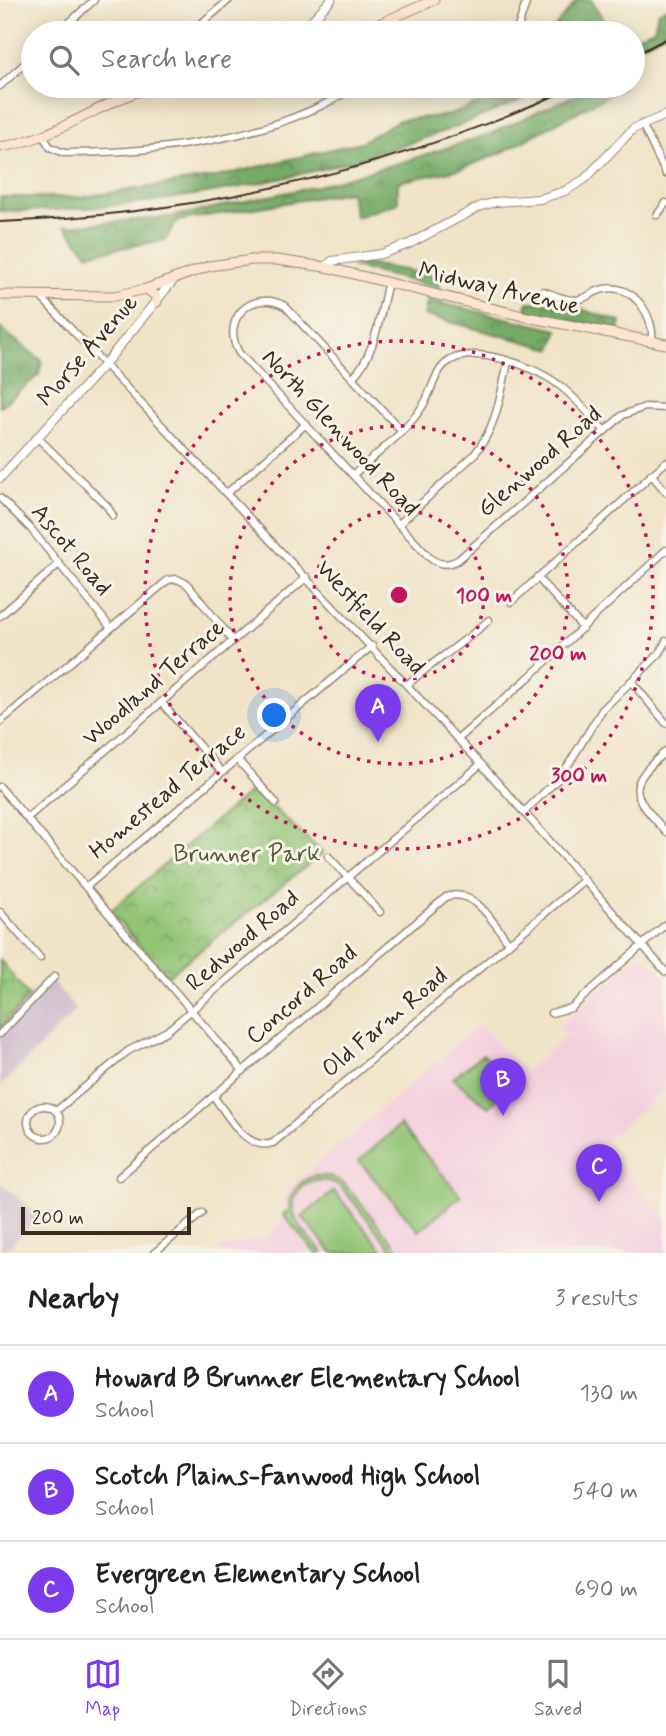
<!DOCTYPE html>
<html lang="en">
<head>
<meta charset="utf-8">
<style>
  :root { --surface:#fff; --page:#f6f6f6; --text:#222; --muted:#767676; --line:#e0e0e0; --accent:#7c3aed }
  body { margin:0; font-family:Mynerve,sans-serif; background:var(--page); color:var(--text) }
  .scale { position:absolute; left:21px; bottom:18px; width:170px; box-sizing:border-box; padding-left:7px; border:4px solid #3b2a1e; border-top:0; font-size:19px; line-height:24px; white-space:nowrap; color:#3b2a1e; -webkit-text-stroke:5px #f7f3e8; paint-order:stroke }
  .you { position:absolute; left:275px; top:716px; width:24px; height:24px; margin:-18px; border:5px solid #fff; border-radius:50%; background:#1a73e8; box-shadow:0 0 0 10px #1a73e833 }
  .badge { display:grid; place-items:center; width:46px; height:46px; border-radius:50%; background:var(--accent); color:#fff; font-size:23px; font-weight:700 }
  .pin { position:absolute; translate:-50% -58px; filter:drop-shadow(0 2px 4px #0008) }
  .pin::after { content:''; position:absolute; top:37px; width:24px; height:21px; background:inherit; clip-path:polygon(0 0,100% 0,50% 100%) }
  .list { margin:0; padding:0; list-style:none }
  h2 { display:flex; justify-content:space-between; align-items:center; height:91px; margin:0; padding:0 28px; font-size:30px }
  h2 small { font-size:23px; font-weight:400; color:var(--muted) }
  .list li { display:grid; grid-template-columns:46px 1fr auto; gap:21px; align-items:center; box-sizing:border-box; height:98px; padding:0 28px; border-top:2px solid var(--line) }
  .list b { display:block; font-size:26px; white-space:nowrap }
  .list p { margin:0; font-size:23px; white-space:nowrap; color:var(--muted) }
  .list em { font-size:23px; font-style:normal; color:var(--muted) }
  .icon { flex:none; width:38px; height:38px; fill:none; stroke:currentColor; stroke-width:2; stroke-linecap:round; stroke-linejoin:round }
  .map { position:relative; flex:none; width:666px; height:1253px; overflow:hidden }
  .search { position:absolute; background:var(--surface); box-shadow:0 4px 18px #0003; left:21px; right:21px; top:21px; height:77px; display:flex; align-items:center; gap:18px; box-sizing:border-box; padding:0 24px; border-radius:38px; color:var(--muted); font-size:26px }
  .sheet { height:385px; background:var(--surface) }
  nav { display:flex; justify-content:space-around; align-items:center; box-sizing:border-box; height:98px; border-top:2px solid var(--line); background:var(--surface); font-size:19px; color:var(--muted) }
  nav a { display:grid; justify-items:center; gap:4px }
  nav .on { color:var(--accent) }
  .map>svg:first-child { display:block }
  .built { fill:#f4cfde }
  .industrial { fill:#d0bdce }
  .green { fill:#91c475; stroke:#66774a; stroke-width:2 }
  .forest { fill:url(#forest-crowns); stroke:#586a42; stroke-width:2 }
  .park { fill:url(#park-crowns); stroke:#66774a; stroke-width:2 }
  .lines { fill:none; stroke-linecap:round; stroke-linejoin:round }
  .minor-casing { stroke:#968672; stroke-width:9 }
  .tertiary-casing { stroke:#968672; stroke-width:10 }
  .secondary-casing { stroke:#968672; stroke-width:11 }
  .minor { stroke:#fff; stroke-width:6 }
  .tertiary { stroke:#fff; stroke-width:8 }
  .secondary { stroke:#fde4d1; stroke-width:9 }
  .rail { stroke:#3b2a1e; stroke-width:2 }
  .ring { fill:none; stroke:#c2185b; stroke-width:3.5; stroke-dasharray:3.5 7 }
  .labels { text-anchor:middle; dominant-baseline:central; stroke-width:6; stroke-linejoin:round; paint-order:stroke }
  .street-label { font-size:24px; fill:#3b2a1e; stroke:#f7f3e8 }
  .park-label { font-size:24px; fill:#555838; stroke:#f7f3e8 }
  .centre { fill:#c2185b; stroke:#f7f3e8; stroke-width:3.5 }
  .ring-label { font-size:21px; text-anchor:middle; font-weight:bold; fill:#c2185b; stroke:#f7f3e8; stroke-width:6; stroke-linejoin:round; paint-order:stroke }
</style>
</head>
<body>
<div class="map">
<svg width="666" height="1253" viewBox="0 0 666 1253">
  <defs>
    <pattern id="forest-crowns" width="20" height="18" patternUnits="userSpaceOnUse" patternTransform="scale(1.75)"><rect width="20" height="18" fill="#74aa66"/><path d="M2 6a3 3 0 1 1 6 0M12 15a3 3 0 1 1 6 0" fill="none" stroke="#608b53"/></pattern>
    <pattern id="park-crowns" width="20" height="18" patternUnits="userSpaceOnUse" patternTransform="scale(1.75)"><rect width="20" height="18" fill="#91c475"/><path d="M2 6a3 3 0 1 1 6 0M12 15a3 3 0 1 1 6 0" fill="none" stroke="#789f5f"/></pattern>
  </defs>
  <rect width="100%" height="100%" fill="#f7f3e8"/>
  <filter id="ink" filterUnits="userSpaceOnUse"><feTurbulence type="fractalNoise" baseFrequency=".0143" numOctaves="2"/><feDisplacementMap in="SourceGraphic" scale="14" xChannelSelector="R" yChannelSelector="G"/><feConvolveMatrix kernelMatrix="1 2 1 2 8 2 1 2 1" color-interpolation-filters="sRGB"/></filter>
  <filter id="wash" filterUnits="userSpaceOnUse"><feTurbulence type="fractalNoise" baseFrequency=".00686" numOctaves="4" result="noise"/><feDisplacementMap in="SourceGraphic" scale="28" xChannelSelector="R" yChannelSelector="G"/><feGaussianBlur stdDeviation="1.57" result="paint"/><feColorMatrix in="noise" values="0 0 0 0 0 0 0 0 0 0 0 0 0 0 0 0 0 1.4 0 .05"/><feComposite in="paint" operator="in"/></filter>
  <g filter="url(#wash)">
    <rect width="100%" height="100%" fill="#f0e3c7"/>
    <path class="built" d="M643,954L666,980V1088L601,1145L666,1219V1253H221L220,1248L265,1238L283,1219L286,1191L480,1024L525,1072L568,1035L559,1026Z"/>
    <g class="industrial">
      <path d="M48,976L76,1010L0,1087V1026Z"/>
      <path d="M0,1183L40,1216L3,1252L0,1249Z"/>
    </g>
    <g class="green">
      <path d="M483,1054L516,1084L488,1107L453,1078Z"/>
      <path d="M400,1125L461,1196L419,1231L359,1161Z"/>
      <path d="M314,1176H330L344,1183L402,1253H395L341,1187C319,1171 285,1188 295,1217C300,1230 314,1242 323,1253H315L283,1214L289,1211C289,1194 298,1182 314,1176Z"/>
      <path d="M334,1191L385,1253H332L302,1217Z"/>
    </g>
    <g class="forest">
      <path d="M577,0H591L612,33H550Z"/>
      <path d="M666,8V32L633,50V38L654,29L658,12Z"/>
      <path d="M519,86H555C511,104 467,124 422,139C293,183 136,212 0,211V197H82L216,177L361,142L399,120L450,115Z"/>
      <path d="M595,86H625L501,153L460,169L398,182V203L356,217L350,192L177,221L165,240L88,254L65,226L170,217L317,186L409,160L490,134Z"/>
      <path d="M362,263L440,276L439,288L353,267Z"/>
      <path d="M428,300L558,330L552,349L424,315Z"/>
      <path d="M528,302L562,303L621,322L619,330L525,312Z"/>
      <path d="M0,328L42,361L39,375L0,407Z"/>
    </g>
    <g class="park">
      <path d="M253,789L323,853L166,977L110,911Z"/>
      <path d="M0,960L29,997L1,1027L0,1026Z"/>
    </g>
  </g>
  <g filter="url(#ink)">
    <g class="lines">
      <defs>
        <g id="minor">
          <path d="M58,33L94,0"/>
          <path d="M190,33L229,0"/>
          <path d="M516,33L527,0"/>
          <path d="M0,86L33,56"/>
          <path d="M642,124L666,174"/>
          <path d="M43,136L50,147L64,153C158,153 276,139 356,86"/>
          <path d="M657,215L666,203"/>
          <path d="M543,291C552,294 563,300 574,300C586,300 593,291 604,289C633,283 655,316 652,342"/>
          <path d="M40,296L481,764L666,972"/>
          <path d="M352,378C376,355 380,313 388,282"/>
          <path d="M401,430L285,306C251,288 220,320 239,353L429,557C438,565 447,566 458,560L623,415L645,407L666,408"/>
          <path d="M38,438L107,506L113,516"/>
          <path d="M651,474L666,492"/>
          <path d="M353,475C376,454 405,433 422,407C431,394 433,376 444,365C469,341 535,366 559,385C575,397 590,415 604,430"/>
          <path d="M227,493L306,424"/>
          <path d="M0,498L31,529L111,628"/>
          <path d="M399,524L474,455C497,426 500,397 508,362"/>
          <path d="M537,577L583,628"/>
          <path d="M511,602L666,462"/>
          <path d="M0,616L59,564"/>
          <path d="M631,681L666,723"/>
          <path d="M407,685C433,661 463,644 489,620"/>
          <path d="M161,702L221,771"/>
          <path d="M0,722L168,580L177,579L187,584L233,641"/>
          <path d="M458,739L527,679L666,550"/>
          <path d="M666,751C624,788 632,794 666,832"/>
          <path d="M237,759L276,803"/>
          <path d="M0,787L243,1071"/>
          <path d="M524,812L562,775L602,710L660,653L666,641"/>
          <path d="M27,818L307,577"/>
          <path d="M328,856L380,912"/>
          <path d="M86,887L372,646"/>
          <path d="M0,912L40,958"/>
          <path d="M551,1013L571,1008L666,924"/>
          <path d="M0,1034L55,976"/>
          <path d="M214,1097C228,1115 246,1152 273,1143L584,880"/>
          <circle cx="44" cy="1122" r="16"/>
          <path d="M56,1111L128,1051L167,1031L481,764"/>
          <path d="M119,1177L446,897C475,887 494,924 509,943"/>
          <path d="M154,1253L202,1213"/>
        </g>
        <g id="tertiary">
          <path d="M294,33L311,21L331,0"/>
          <path d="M325,267L332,261L381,254L409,244L481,206L496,202L540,199L565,191L585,179L633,129L666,115"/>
          <path d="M0,478L104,365L175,278"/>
        </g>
        <g id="secondary">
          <path d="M358,33L434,0"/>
          <path d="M0,147C56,139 100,102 153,86"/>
          <path d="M146,289L155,295L157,302"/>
          <path d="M0,295L114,296L146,289L209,266L252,260H277L325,267L527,317L666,344"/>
        </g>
      </defs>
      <use href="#minor" class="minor-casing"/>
      <use href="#tertiary" class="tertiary-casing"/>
      <use href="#secondary" class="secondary-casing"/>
      <use href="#minor" class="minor"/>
      <use href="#tertiary" class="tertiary"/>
      <use href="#secondary" class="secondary"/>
      <g class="rail">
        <path d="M633,56L666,39"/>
        <path d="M0,222C200,214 394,170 576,86"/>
      </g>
    </g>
  </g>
  <g class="ring">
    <circle cx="399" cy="595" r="85"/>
    <circle cx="399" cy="595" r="169"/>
    <circle cx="399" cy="595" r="254"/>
  </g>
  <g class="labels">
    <g class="street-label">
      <text transform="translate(499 289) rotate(13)">Midway Avenue</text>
      <text transform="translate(88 351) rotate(-49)">Morse Avenue</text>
      <text transform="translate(340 433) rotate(47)">North Glenwood Road</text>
      <text transform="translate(540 462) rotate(-41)">Glenwood Road</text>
      <text transform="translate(71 550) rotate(50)">Ascot Road</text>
      <text transform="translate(370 618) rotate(47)">Westfield Road</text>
      <text transform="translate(154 683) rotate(-41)">Woodland Terrace</text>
      <text transform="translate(168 792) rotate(-40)">Homestead Terrace</text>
      <text transform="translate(243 941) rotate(-41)">Redwood Road</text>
      <text transform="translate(302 995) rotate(-41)">Concord Road</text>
      <text transform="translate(385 1023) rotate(-40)">Old Farm Road</text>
    </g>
    <g class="park-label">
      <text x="247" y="854">Brunner Park</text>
    </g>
  </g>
  <circle cx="399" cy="595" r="10" class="centre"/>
  <g class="ring-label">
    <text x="484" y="602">100 m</text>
    <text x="558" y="660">200 m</text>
    <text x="579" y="782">300 m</text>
  </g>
</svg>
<div class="scale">200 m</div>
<div class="you"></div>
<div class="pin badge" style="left:378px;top:742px">A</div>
<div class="pin badge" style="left:503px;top:1116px">B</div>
<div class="pin badge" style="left:599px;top:1202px">C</div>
<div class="search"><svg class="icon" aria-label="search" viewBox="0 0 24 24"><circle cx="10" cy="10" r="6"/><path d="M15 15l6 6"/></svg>Search here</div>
</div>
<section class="sheet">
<h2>Nearby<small>3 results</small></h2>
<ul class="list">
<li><span class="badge">A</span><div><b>Howard B Brunner Elementary School</b><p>School</p></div><em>130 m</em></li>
<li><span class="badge">B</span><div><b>Scotch Plains-Fanwood High School</b><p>School</p></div><em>540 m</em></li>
<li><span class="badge">C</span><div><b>Evergreen Elementary School</b><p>School</p></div><em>690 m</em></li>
</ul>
</section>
<nav>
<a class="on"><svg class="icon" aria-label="map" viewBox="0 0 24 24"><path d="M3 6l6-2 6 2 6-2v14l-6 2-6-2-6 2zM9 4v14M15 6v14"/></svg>Map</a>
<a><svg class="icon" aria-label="directions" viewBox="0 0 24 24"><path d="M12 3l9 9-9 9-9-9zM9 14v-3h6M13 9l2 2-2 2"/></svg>Directions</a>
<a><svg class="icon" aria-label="saved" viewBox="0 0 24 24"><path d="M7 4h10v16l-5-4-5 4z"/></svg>Saved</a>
</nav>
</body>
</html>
